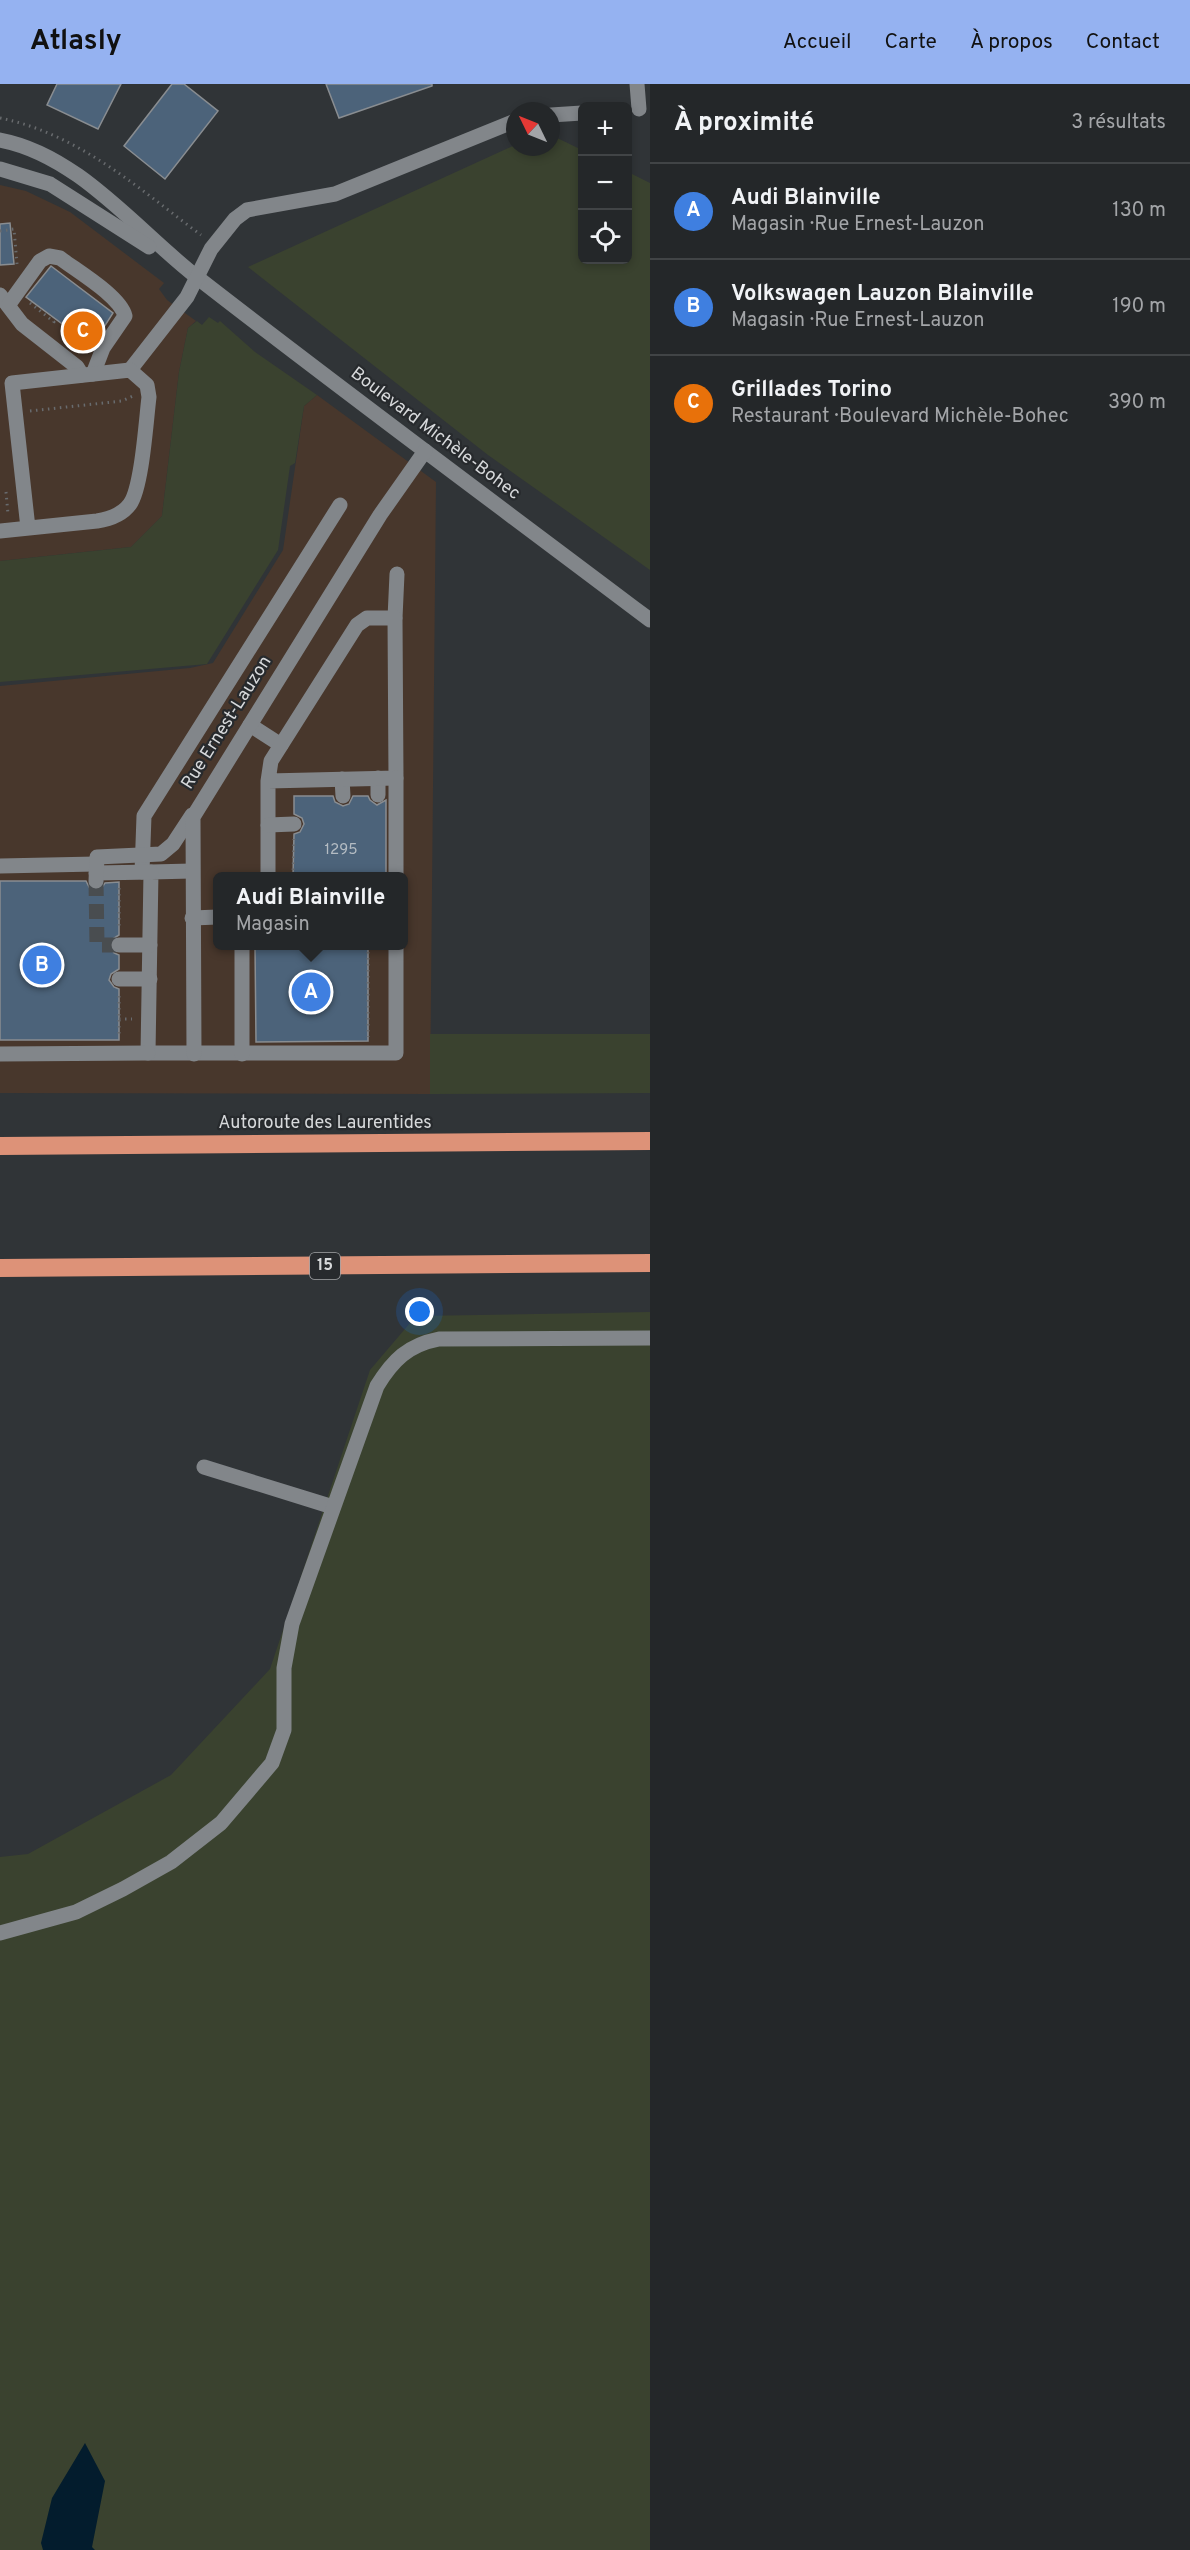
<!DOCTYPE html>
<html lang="fr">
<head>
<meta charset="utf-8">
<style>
  :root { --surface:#242729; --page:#2c2f31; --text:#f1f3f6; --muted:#a3a5a8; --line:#414446; --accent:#95b2f1 }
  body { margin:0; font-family:Overpass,sans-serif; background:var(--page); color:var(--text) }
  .controls { position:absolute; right:18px; top:18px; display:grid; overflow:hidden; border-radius:9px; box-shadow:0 3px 9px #0003 }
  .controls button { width:54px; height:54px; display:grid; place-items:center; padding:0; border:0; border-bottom:2px solid var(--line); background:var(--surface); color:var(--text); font:30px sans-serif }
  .compass { position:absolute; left:506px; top:18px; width:54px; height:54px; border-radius:50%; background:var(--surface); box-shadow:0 3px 9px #0003; rotate:313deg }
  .you { position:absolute; left:420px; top:1228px; width:21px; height:21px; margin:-15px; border:4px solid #fff; border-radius:50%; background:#1a73e8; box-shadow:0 0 0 9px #1a73e833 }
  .badge { display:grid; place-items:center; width:39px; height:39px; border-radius:50%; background:var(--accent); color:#fff; font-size:20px; font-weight:700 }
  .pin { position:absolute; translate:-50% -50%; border:3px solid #fff; box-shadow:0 2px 6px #0006 }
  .popup { position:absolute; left:213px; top:788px; width:195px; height:78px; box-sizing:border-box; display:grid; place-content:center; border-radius:9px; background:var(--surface); filter:drop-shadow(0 2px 4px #0005); font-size:20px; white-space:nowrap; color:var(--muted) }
  .popup b { font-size:22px; color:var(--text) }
  .popup::after { content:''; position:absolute; left:50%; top:100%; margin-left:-12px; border:12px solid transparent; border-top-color:var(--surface) }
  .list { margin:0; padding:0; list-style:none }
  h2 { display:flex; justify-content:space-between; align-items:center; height:78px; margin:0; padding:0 24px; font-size:26px }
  h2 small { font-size:20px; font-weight:400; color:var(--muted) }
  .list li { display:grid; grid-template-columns:39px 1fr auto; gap:18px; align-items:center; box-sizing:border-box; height:96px; padding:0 24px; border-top:2px solid var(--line) }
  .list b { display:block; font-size:22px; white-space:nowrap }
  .list p { margin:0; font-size:20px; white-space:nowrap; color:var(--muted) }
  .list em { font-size:20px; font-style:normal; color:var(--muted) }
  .icon { flex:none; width:33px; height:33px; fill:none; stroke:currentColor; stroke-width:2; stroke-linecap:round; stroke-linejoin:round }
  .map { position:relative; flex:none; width:650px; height:2466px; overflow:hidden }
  header { display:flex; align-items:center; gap:36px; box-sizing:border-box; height:84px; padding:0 30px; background:var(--accent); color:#111 }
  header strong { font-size:28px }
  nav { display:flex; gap:33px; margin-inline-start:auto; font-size:21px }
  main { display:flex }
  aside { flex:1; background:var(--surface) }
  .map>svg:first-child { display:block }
  .commercial { fill:#48372c; fill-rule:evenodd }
  .green { fill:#3a422f }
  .water { fill:#031c2d }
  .building { fill:#4c637a; stroke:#898d91; stroke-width:1.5 }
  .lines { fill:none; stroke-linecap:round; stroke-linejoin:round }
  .minor-tunnel { stroke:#494d50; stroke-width:15; stroke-dasharray:15 8; stroke-linecap:butt }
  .path { stroke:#686b6e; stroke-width:3; stroke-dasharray:1.5 4.5; stroke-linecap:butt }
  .minor { stroke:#82868a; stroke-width:15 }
  .highway { stroke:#dd9278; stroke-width:18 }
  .labels { text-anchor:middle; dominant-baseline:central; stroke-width:4.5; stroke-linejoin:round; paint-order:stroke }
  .number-label { font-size:15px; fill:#b4bcc3 }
  .shield { fill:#272a2d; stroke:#a2a4a7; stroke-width:1.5 }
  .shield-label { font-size:16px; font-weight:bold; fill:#d7d9db }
  .street-label { font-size:18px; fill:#d7d9db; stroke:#272a2d }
</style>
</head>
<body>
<header>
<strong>Atlasly</strong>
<nav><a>Accueil</a><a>Carte</a><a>À propos</a><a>Contact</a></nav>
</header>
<main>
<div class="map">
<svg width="650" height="2466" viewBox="0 0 650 2466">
  <rect width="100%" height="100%" fill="#303437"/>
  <g class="commercial">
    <path d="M0,101L26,107L70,128L164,199L159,205L167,216L196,237L188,244L179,288L162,432L131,463L0,477Z"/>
    <path d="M317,311L436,398L430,1010L0,1009V602L190,584L213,579L283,466L304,322ZM218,792H404V862H218Z"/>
  </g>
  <g class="green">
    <path d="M551,51L582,66V176H628V88L650,99V486L488,371L248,183L515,61L551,63Z"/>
    <path d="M209,233L218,239L220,237L255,268L317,311L304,322L295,379L290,382L278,466L207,580L0,598V477L131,463L162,432L179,288L188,244L197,237L202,241Z"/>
    <path d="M430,950H650V1009L430,1010Z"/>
    <path d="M650,1228V2466H0V1773L28,1770L171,1691L270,1585L370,1286L416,1232Z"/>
  </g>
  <path class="water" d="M85,2359L105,2397L92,2463L95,2466H43L41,2459L52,2414Z"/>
  <g class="building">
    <path d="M57,0H121L98,45L47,21Z"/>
    <path d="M172,0H184L218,27L165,95L124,62Z"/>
    <path d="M326,0H432V2L339,34Z"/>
    <path d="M10,139L14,180L0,181V140Z"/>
    <path d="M51,182L113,229L92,262L26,213Z"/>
    <path d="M294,712H333L335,718L343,722L349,720L353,712H368L370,716L377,721L386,716V792H293L294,750L300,748L304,740L302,734L294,730Z"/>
    <path d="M0,797H86L90,805L96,807L101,805L105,799L119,798V851L111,856L109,862L114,869L119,871V885L111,890L109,896L114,903L119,905V956H0Z"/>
    <path d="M368,861V957L256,958L255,862Z"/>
  </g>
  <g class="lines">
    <path class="minor-tunnel" d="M96,797L97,861H119"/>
    <g class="path">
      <path d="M0,34C79,50 138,104 201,151"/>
      <path d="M0,147L14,145L17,180"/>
      <path d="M30,219L54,238L52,242"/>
      <path d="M62,249L67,243"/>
      <path d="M73,258L78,252"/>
      <path d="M30,327L122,317L133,312"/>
      <path d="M6,408L8,430"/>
      <path d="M293,792L294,755"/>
      <path d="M119,804V845"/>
      <path d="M257,862H293"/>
      <path d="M368,862V953"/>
      <path d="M119,912V953"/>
      <path d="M119,935H132"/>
    </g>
    <g class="minor">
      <path d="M637,0L639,25"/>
      <path d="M551,31L582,29"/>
      <path d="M0,56C79,71 137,147 198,194C347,310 499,422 650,536"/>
      <path d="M0,85L50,100L149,163"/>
      <path d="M0,211L22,240L77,283L82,291"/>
      <path d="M9,220L40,177L49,172L60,174C77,187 120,212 125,232L103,264L93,290"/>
      <path d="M130,286L187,213L211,165L235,135L247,126L335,110L515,37"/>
      <path d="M0,447L97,437C110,435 122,431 130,420C142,403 146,337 149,313L147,301L130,286L12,299L28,444"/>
      <path d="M395,534L397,490"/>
      <path d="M250,641L281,661"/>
      <path d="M378,694V711"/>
      <path d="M342,695L343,712"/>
      <path d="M268,697L271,677L357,541L367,534H395L396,694L268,697V792"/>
      <path d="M268,741L294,740"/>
      <path d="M0,782L96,780"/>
      <path d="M192,787L151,788L148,969H396V862"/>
      <path d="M142,788L144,732L340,421"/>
      <path d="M96,789L151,788"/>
      <path d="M396,792V694"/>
      <path d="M96,797L97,773L161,770L173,760L192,731"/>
      <path d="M192,834L218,833"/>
      <path d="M119,861H150"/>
      <path d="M242,862V970"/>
      <path d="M119,895H150"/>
      <path d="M0,970L148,969"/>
      <path d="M194,970L193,733L380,431L425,367"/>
      <path d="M204,1383L333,1423"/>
      <path d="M0,1849L76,1828L123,1805L171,1778L221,1739L272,1679L284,1646V1584L292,1540L377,1302C393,1276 408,1261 439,1255L650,1254"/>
    </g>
    <g class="highway">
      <path d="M0,1062L650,1057"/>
      <path d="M0,1184L650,1179"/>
    </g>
  </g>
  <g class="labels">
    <g class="number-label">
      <text x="341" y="766">1295</text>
    </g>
    <rect class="shield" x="310" y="1169" width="30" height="26" rx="4.5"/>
    <g class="shield-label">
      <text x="325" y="1182">15</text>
    </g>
    <g class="street-label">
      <text transform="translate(435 350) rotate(37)">Boulevard Michèle-Bohec</text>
      <text transform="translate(227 639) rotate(-58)">Rue Ernest-Lauzon</text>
      <text x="325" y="1039">Autoroute des Laurentides</text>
    </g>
  </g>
</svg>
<div class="controls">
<button>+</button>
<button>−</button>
<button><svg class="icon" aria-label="locate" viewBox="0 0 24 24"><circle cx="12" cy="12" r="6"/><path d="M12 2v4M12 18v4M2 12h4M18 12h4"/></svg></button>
</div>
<svg class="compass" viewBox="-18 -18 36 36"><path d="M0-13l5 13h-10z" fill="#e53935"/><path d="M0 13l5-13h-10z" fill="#a3a5a8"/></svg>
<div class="you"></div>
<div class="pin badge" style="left:311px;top:908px;background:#3f7fe0">A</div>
<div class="popup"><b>Audi Blainville</b>Magasin</div>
<div class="pin badge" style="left:42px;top:881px;background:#3f7fe0">B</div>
<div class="pin badge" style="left:83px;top:247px;background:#e8710a">C</div>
</div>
<aside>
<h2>À proximité<small>3 résultats</small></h2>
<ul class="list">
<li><span class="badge" style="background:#3f7fe0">A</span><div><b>Audi Blainville</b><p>Magasin · Rue Ernest-Lauzon</p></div><em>130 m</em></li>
<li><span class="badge" style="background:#3f7fe0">B</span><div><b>Volkswagen Lauzon Blainville</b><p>Magasin · Rue Ernest-Lauzon</p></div><em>190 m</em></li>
<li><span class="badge" style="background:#e8710a">C</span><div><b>Grillades Torino</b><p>Restaurant · Boulevard Michèle-Bohec</p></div><em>390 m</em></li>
</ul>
</aside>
</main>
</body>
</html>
